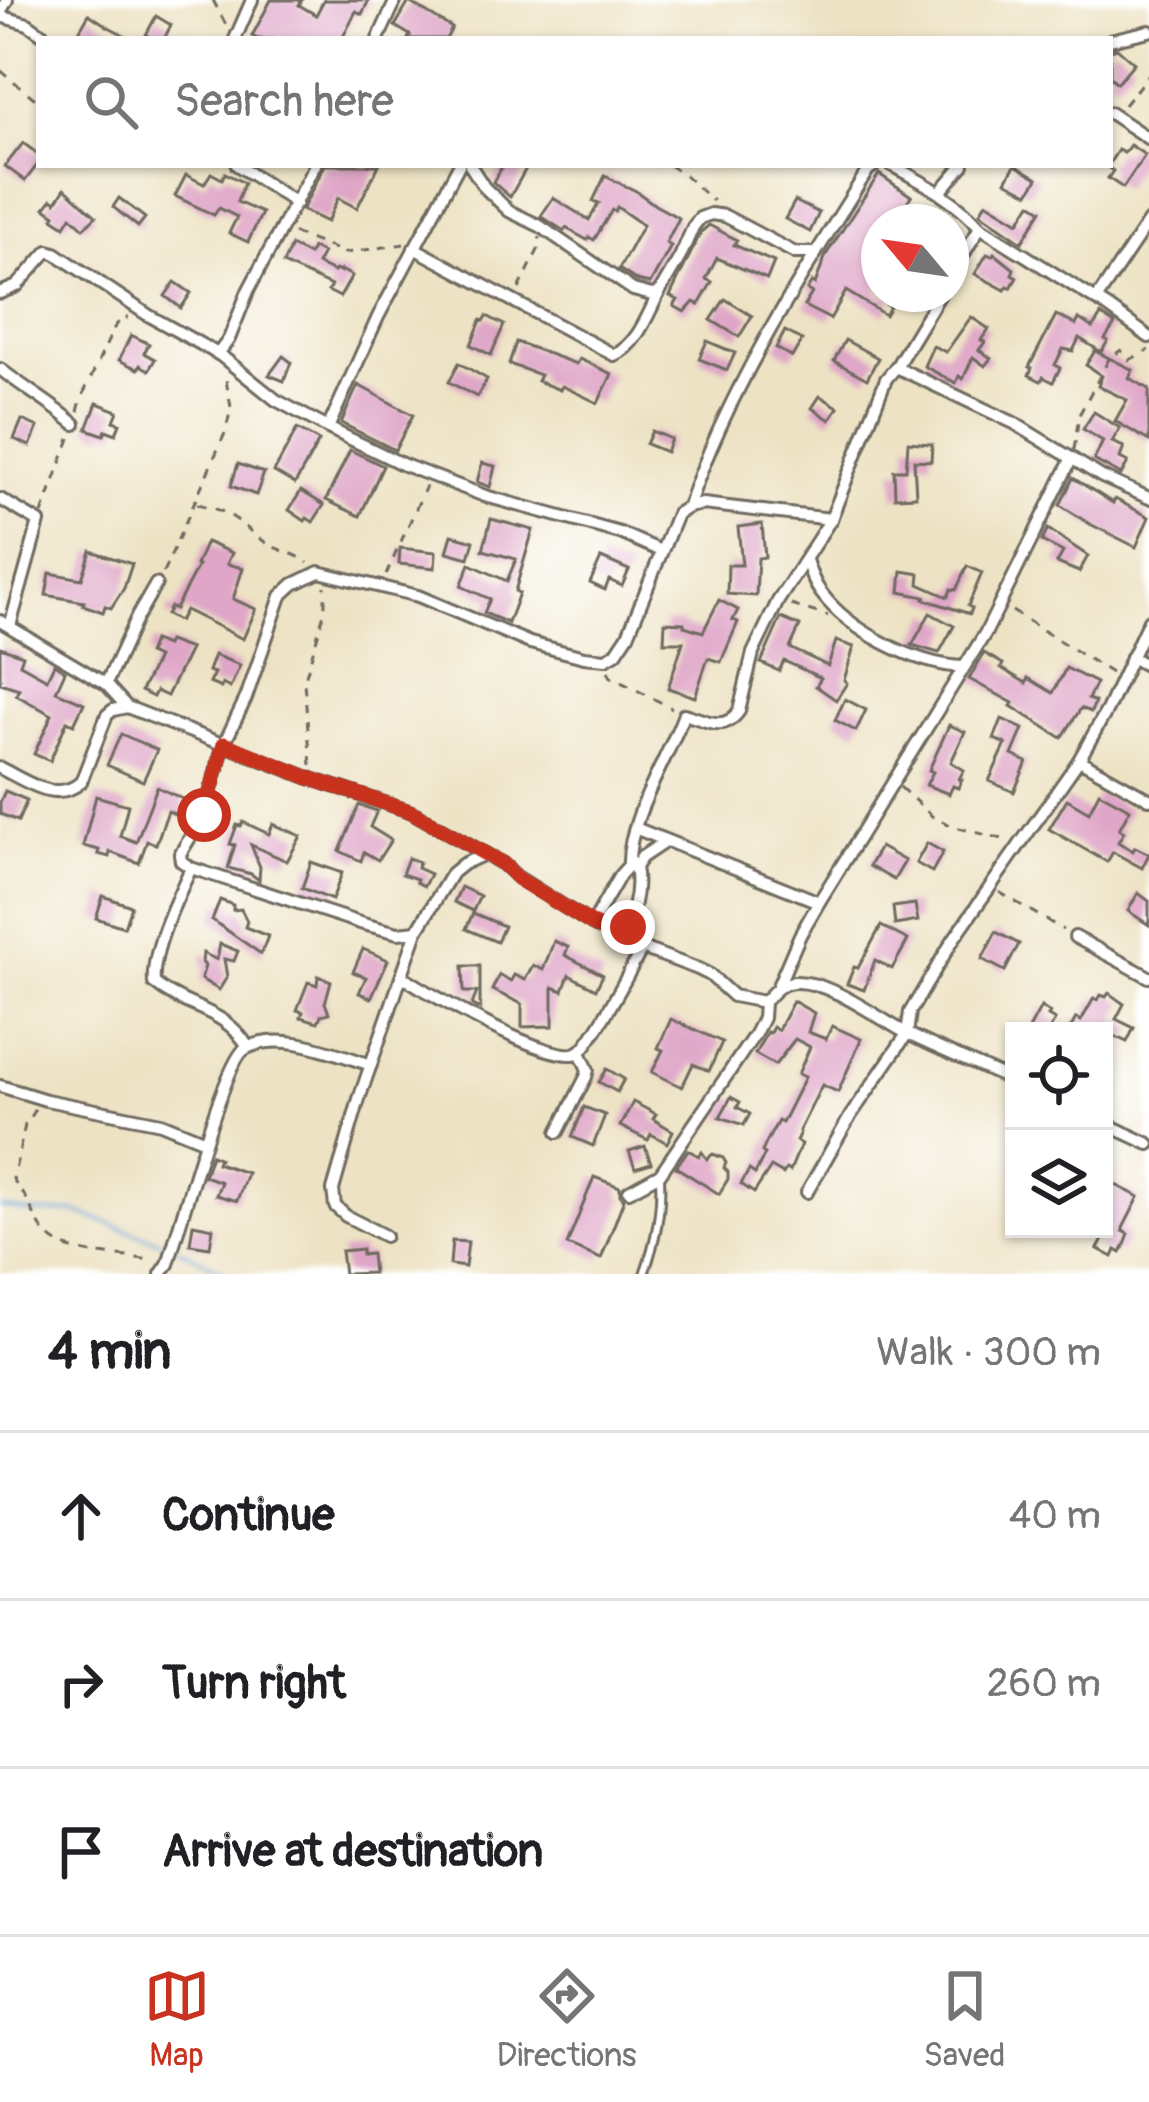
<!DOCTYPE html>
<html lang="en">
<head>
<meta charset="utf-8">
<style>
  :root { --surface:#fff; --page:#f2f2f2; --text:#202124; --muted:#757577; --line:#e0e0e0; --accent:#c8321e }
  body { margin:0; font-family:Pangolin,sans-serif; background:var(--page); color:var(--text) }
  .controls { position:absolute; right:36px; bottom:36px; display:grid; overflow:hidden; border-radius:0px; box-shadow:0 3px 9px #0004 }
  .controls button { width:108px; height:108px; display:grid; place-items:center; padding:0; border:0; border-bottom:3px solid var(--line); background:var(--surface); color:var(--text); font:60px sans-serif }
  .compass { position:absolute; left:861px; top:204px; width:108px; height:108px; border-radius:50%; background:var(--surface); box-shadow:0 3px 9px #0004; rotate:299deg }
  .stop { position:absolute; width:36px; height:36px; margin:-27px; border:9px solid #c8321e; border-radius:50%; background:#fff }
  .stop.end { background:#c8321e; border-color:#fff; box-shadow:0 3px 12px #0008 }
  .list { margin:0; padding:0; list-style:none }
  h2 { display:flex; justify-content:space-between; align-items:center; height:156px; margin:0; padding:0 48px; font-size:51px }
  h2 small { font-size:39px; font-weight:400; color:var(--muted) }
  .list li { display:grid; grid-template-columns:78px 1fr auto; gap:36px; align-items:center; box-sizing:border-box; height:168px; padding:0 48px; border-top:3px solid var(--line) }
  .list b { display:block; font-size:45px; white-space:nowrap }
  .list em { font-size:39px; font-style:normal; color:var(--muted) }
  .icon { flex:none; width:66px; height:66px; fill:none; stroke:currentColor; stroke-width:2; stroke-linecap:round; stroke-linejoin:round }
  .map { position:relative; flex:none; width:1149px; height:1274px; overflow:hidden }
  .search { position:absolute; background:var(--surface); box-shadow:0 3px 9px #0004; left:36px; right:36px; top:36px; height:132px; display:flex; align-items:center; gap:30px; box-sizing:border-box; padding:0 42px; border-radius:0px; color:var(--muted); font-size:45px }
  .sheet { height:660px; background:var(--surface) }
  nav { display:flex; justify-content:space-around; align-items:center; box-sizing:border-box; height:168px; border-top:3px solid var(--line); background:var(--surface); font-size:33px; color:var(--muted) }
  nav a { display:grid; justify-items:center; gap:6px }
  nav .on { color:var(--accent) }
  .map>svg:first-child { display:block }
  .lines { fill:none; stroke-linecap:round; stroke-linejoin:round }
  .stream { stroke:#6ca5db; stroke-width:3 }
  .building { fill:#dfa6c7 }
  .lane-casing { stroke:#6f6b60; stroke-width:12 }
  .street-casing { stroke:#6f6b60; stroke-width:16 }
  .path { stroke:#6f6b60; stroke-width:3; stroke-dasharray:9 9; stroke-linecap:butt }
  .lane { stroke:#fff; stroke-width:6 }
  .street { stroke:#fff; stroke-width:10 }
  .route { stroke:#c8321e; stroke-width:15 }
</style>
</head>
<body>
<div class="map">
<svg width="1149" height="1274" viewBox="0 0 1149 1274">
  <rect width="100%" height="100%" fill="#fff"/>
  <filter id="ink" filterUnits="userSpaceOnUse"><feTurbulence type="fractalNoise" baseFrequency=".00833" numOctaves="2"/><feDisplacementMap in="SourceGraphic" scale="24" xChannelSelector="R" yChannelSelector="G"/><feConvolveMatrix kernelMatrix="1 2 1 2 8 2 1 2 1" color-interpolation-filters="sRGB"/></filter>
  <filter id="wash" filterUnits="userSpaceOnUse"><feTurbulence type="fractalNoise" baseFrequency=".004" numOctaves="4" result="noise"/><feDisplacementMap in="SourceGraphic" scale="48" xChannelSelector="R" yChannelSelector="G"/><feGaussianBlur stdDeviation="2.7" result="paint"/><feColorMatrix in="noise" values="0 0 0 0 0 0 0 0 0 0 0 0 0 0 0 0 0 1.4 0 .05"/><feComposite in="paint" operator="in"/></filter>
  <g filter="url(#wash)">
    <rect width="100%" height="100%" fill="#ede2c3"/>
    <g class="lines">
      <g class="stream">
        <path d="M0,1207L32,1213L75,1212L168,1244"/>
        <path d="M177,1248L229,1274"/>
      </g>
    </g>
    <g id="blocks">
      <g class="building">
        <path d="M271,0H302L299,5L316,15L324,0H369L362,14L356,11L342,39H258L252,36Z"/>
        <path d="M409,2L452,28L446,39H408L410,35L395,26Z"/>
        <path d="M89,14L107,26L132,39H79L82,34L78,33Z"/>
        <path d="M156,16L171,25L164,39H153L146,35Z"/>
        <path d="M1117,48L1134,63L1117,83L1110,77V50Z"/>
        <path d="M23,143L39,155V163L25,181L5,166Z"/>
        <path d="M1130,145L1145,155L1123,188L1108,178L1113,171L1107,167L1118,150L1124,153Z"/>
        <path d="M325,165H379L357,208L338,198L327,222L302,210Z"/>
        <path d="M503,165H528L510,197L493,182Z"/>
        <path d="M1015,165L1038,178L1029,193L1006,181Z"/>
        <path d="M211,173L222,179L225,173L244,183L237,202L262,213L248,242L229,233L237,217L219,208L214,215L175,196L186,175L204,184Z"/>
        <path d="M879,174L911,196L893,222H879V294L892,298L887,305L890,307L885,315L846,291L830,319L804,306L812,293L807,290L812,282L815,284L826,255Z"/>
        <path d="M605,176L636,191L655,205L679,218L666,243L671,246L650,284L637,281L619,269L643,225L617,207L615,211L612,210L594,240L589,237L587,240L566,228L564,231L541,216L553,198L589,220L599,203L593,201Z"/>
        <path d="M65,188L96,216L84,228L71,216L65,226L53,218L55,215L45,208L52,199L56,202Z"/>
        <path d="M119,198L145,218L138,227L113,207Z"/>
        <path d="M795,201L819,213L810,232L785,219Z"/>
        <path d="M986,202L1019,222L1031,203L1042,210L1022,242L980,213Z"/>
        <path d="M709,225L737,240L734,245L774,262L767,279L717,258L706,279L712,282L699,305L694,302L685,312L674,306L678,300L670,296L701,232Z"/>
        <path d="M291,246L309,255L312,248L323,253L317,264L334,272L335,270L340,272L341,270L352,276L340,297L328,291L331,286L283,264Z"/>
        <path d="M994,253L1014,269L1012,274L1017,277L1011,288L1008,286L1005,290L975,274L987,254L992,256Z"/>
        <path d="M175,282L191,293L181,308L165,296Z"/>
        <path d="M725,299L752,316L739,337L711,320Z"/>
        <path d="M1056,315L1076,325L1079,319L1093,328L1101,315L1115,324L1105,339L1108,341L1101,352L1079,338L1073,351L1063,349L1055,365L1060,368L1053,382L1043,377L1041,381L1029,375L1032,368L1029,367Z"/>
        <path d="M487,316L504,325L491,355L471,345L481,320L484,321Z"/>
        <path d="M971,317L989,329L981,340L985,342L979,350L991,358L985,366L973,357L963,379L959,376L956,383L924,366L933,346L946,352Z"/>
        <path d="M785,331L802,340L792,357L776,348Z"/>
        <path d="M131,335L149,344L144,353L155,359L149,370L140,365L138,369L119,360Z"/>
        <path d="M845,340L878,358L867,379L834,361Z"/>
        <path d="M707,341L735,353L727,370L699,359Z"/>
        <path d="M516,342L576,364L579,359L612,374L598,403L562,386L560,390L537,381L540,375L509,364Z"/>
        <path d="M1095,351L1133,370L1129,378L1149,389V441L1115,421L1127,400L1098,386L1102,376L1086,365Z"/>
        <path d="M283,356L291,362L284,381L269,375Z"/>
        <path d="M459,363L487,379L477,397L449,382Z"/>
        <path d="M358,385L413,415L395,450L341,423Z"/>
        <path d="M820,396L838,407L830,420L812,408Z"/>
        <path d="M97,403L118,411L114,421L120,423L116,434L106,430L104,435L87,429Z"/>
        <path d="M1094,412L1120,428L1112,442L1124,447L1120,458L1128,462L1121,475L1094,460L1103,441L1083,429Z"/>
        <path d="M22,420L38,427L30,446L14,439Z"/>
        <path d="M297,429L319,441L295,484L274,472Z"/>
        <path d="M652,431L671,439L666,452L646,444Z"/>
        <path d="M908,442L932,444L931,461L914,460L916,496L895,497L894,470H906Z"/>
        <path d="M350,450L383,466L360,516L326,500Z"/>
        <path d="M482,463L495,466L490,487L477,482Z"/>
        <path d="M238,464L264,473L256,495L231,486Z"/>
        <path d="M1073,478L1113,503L1115,499L1149,517L1136,547L1090,524L1060,505Z"/>
        <path d="M301,491L324,505L313,522L307,518L305,521L289,510Z"/>
        <path d="M491,519L533,530L515,591L519,593L508,623L484,613L490,599L461,586L470,564L507,581L516,559L483,550Z"/>
        <path d="M762,524L765,557L758,558L756,596L727,594L728,565H742L738,527Z"/>
        <path d="M1048,529L1088,556L1079,572L1057,563L1063,552L1042,541Z"/>
        <path d="M452,535L474,541L469,558L447,552Z"/>
        <path d="M206,542L232,553L227,564L243,568L233,599L256,609L243,639L185,610L179,621L166,615L170,607L175,609L198,566L196,565Z"/>
        <path d="M400,548L436,552L435,568L399,564Z"/>
        <path d="M91,551L132,564L124,588L111,608L105,606L103,612L83,605L84,602L46,595L50,573L82,579Z"/>
        <path d="M601,558L629,570L622,586L609,580L605,590L590,583Z"/>
        <path d="M967,566L982,573L968,606L972,608L970,614L924,599L925,597L900,592L902,571L920,574L919,584L948,597L951,589L956,590Z"/>
        <path d="M719,600L738,610L733,620L738,622L721,662L708,658L695,697L668,688L683,642H664L665,622L684,623V626L703,632Z"/>
        <path d="M930,613L954,626L939,653L912,645Z"/>
        <path d="M781,618L800,626L790,648L828,666L836,641L854,647L844,680L847,683L836,700L816,686L821,678L784,661L779,671L761,663Z"/>
        <path d="M153,641L166,646L168,641L190,649L167,696L156,691L153,697L141,691L157,658L148,654Z"/>
        <path d="M0,647L23,655L20,664L47,679L54,664L65,671L56,691L84,703L74,724L67,721L50,761L34,754L52,715L16,695L19,689L0,683Z"/>
        <path d="M984,653L1003,664L1001,668L1026,683L1028,678L1053,693L1066,668L1096,683L1088,699L1095,702L1091,712L1081,708L1062,738L1011,706L1013,703L969,679Z"/>
        <path d="M214,655L240,665L230,688L222,684L221,688L209,683L214,673L208,671Z"/>
        <path d="M845,699L866,710L856,731L835,720Z"/>
        <path d="M1002,719L1023,729L1012,755L1027,762L1014,792L989,781L1006,744L994,739Z"/>
        <path d="M949,725L965,732L951,762L964,770L959,779L962,780L958,788L953,786L949,794L926,785L933,772L929,770Z"/>
        <path d="M121,734L157,750L143,781L107,765Z"/>
        <path d="M157,787L185,800L182,806L187,809L183,818L168,811L156,844L147,841L139,863L110,852L109,857L98,854L99,850L83,846L96,796L128,805L120,836L136,842Z"/>
        <path d="M5,791L27,800L18,821L0,814V802Z"/>
        <path d="M1099,792L1130,809L1119,829L1124,832L1118,842L1133,851L1135,847L1149,854L1142,868L1113,852L1107,862L1049,829L1067,799L1089,812Z"/>
        <path d="M359,805L377,811L370,827L391,840L378,860L364,852L361,861L340,851Z"/>
        <path d="M243,822L269,834L273,824L301,836L287,861L251,845L260,867L259,880L251,874L228,868L235,845L230,844L237,825L241,826Z"/>
        <path d="M927,843L943,852L932,872L916,863Z"/>
        <path d="M880,847L905,861L894,880L869,866Z"/>
        <path d="M408,858L419,862L417,868L430,874L424,886L416,882L417,879L402,874Z"/>
        <path d="M311,862L342,873L332,900L302,888Z"/>
        <path d="M461,887L480,896L473,911L454,902Z"/>
        <path d="M1138,893L1149,901V925L1128,911Z"/>
        <path d="M103,896L131,906L124,927L96,918Z"/>
        <path d="M220,900L233,905V910L241,909L247,921L245,927L268,936L261,954L212,920Z"/>
        <path d="M915,904L918,921L895,925L893,907Z"/>
        <path d="M473,913L504,926L497,942L466,929Z"/>
        <path d="M881,926L908,940L892,969L875,960L864,990L847,984L854,967L858,968Z"/>
        <path d="M996,932L1019,944L1005,971L982,959Z"/>
        <path d="M554,941L568,947L565,955L603,975L596,989L569,975L563,991L553,987V1026L522,1027V1004L492,990L499,975L511,981L514,975L525,980L533,965L543,970Z"/>
        <path d="M220,944L238,951L234,961L224,959L227,977L219,990L201,979L205,966L202,962L203,953L217,960Z"/>
        <path d="M363,949L388,960L371,998L359,993L366,977L353,972Z"/>
        <path d="M463,966H480V1009L472,1005L477,992H464Z"/>
        <path d="M318,976L331,981L325,1003L329,1013L321,1015L318,1022L301,1017L303,1012L297,1010L308,982L317,985Z"/>
        <path d="M1109,993L1124,1004L1116,1019L1134,1028L1127,1042L1095,1027L1098,1031H1069L1076,1018L1081,1021L1094,998L1098,1000L1101,995L1106,997Z"/>
        <path d="M793,1001L814,1013L808,1032L826,1039L832,1026L861,1039L838,1092L822,1085L799,1131L800,1132L796,1141L801,1144L790,1171L786,1169L783,1174L771,1167L754,1193L741,1184L749,1170L755,1174L765,1154L762,1152L767,1141L778,1121L782,1123L805,1077L798,1074L810,1047L795,1039L775,1065L755,1054L767,1032L770,1033L773,1027L778,1030Z"/>
        <path d="M1041,1007L1050,1013L1048,1016L1055,1020L1049,1031H1028Z"/>
        <path d="M671,1019L722,1042L709,1071L693,1064L682,1087L652,1072L663,1050L658,1048Z"/>
        <path d="M607,1069L624,1079L617,1092L599,1082Z"/>
        <path d="M731,1097L740,1102L737,1107L750,1114L744,1125L720,1117Z"/>
        <path d="M633,1102L656,1114L653,1119L673,1131L667,1143L651,1134L648,1140L620,1126Z"/>
        <path d="M584,1107L605,1115L593,1146L572,1137Z"/>
        <path d="M645,1146L651,1163L635,1168L629,1151Z"/>
        <path d="M688,1150L699,1156L702,1152L707,1159L713,1154L723,1158L726,1163L724,1168L728,1172V1179L719,1194L676,1167Z"/>
        <path d="M211,1155L219,1158L217,1163L247,1173L237,1201L216,1195L221,1182L204,1176Z"/>
        <path d="M594,1177L620,1187V1195L624,1199L601,1259L567,1245Z"/>
        <path d="M1104,1179L1139,1197L1123,1228V1231L1129,1234L1125,1245L1121,1253L1116,1250L1113,1257L1098,1249L1105,1236Z"/>
        <path d="M193,1224L213,1228L210,1247L190,1244Z"/>
        <path d="M452,1241L468,1242L465,1267L450,1265Z"/>
        <path d="M362,1249V1255L371,1254L373,1273L344,1274L341,1251Z"/>
      </g>
    </g>
  </g>
  <g filter="url(#ink)">
    <use href="#blocks" fill-opacity="0" stroke="#6f6b60" stroke-width="3"/>
    <g class="lines">
      <defs>
        <path id="lane" d="M644,1274C655,1244 662,1209 660,1177"/>
        <g id="street">
          <path d="M0,13L7,0"/>
          <path d="M0,16L28,24L49,39"/>
          <path d="M235,39L252,0"/>
          <path d="M378,39L396,0"/>
          <path d="M1110,40L1149,31"/>
          <path d="M1110,113L1149,139"/>
          <path d="M237,165L296,203"/>
          <path d="M470,165L484,187L509,211L540,226L633,290L652,295L659,293L680,257L693,227L700,218L711,214L725,216L795,253H816"/>
          <path d="M891,165C924,183 954,198 980,227L1109,308L1149,337"/>
          <path d="M941,191L963,165"/>
          <path d="M414,248L614,355C637,346 648,314 659,293"/>
          <path d="M951,275L980,227"/>
          <path d="M0,293L17,286L48,251L55,253L148,315L220,355L276,400L328,428L404,465L485,496L620,533L661,551"/>
          <path d="M1096,300L1149,221"/>
          <path d="M218,354L229,339L248,291L315,165"/>
          <path d="M896,367L1014,423L1102,477L1149,498"/>
          <path d="M0,369C24,388 51,403 75,424"/>
          <path d="M328,428L378,317L459,165"/>
          <path d="M0,499L39,522L10,626"/>
          <path d="M688,507C729,387 801,276 868,170L875,165"/>
          <path d="M806,560C810,572 814,584 822,594C851,632 915,664 962,667"/>
          <path d="M0,621L106,684L127,707L312,779L412,812L503,864L517,877L592,924L642,948L698,969L710,975L733,996L764,1002C773,992 780,983 794,982C831,980 879,1020 912,1036C946,1052 980,1066 1014,1082"/>
          <path d="M1131,657L1149,667"/>
          <path d="M106,684L137,617L156,584"/>
          <path d="M1079,760L1149,799"/>
          <path d="M0,768C26,781 56,804 81,782L107,715L113,710L127,707"/>
          <path d="M635,828L819,902"/>
          <path d="M635,867L642,857L666,841"/>
          <path d="M191,868C177,898 151,951 154,983C187,1010 225,1008 248,1047"/>
          <path d="M592,924L620,875L629,865C627,820 668,759 684,714C705,720 724,733 739,711L753,653L778,601L831,519L886,379L896,367L940,294"/>
          <path d="M417,931L398,933L363,924L191,868L181,861L180,854L204,815L224,744L246,698L281,596L294,584L319,572L418,596L530,643L584,657L606,659L616,653L628,635L677,514L688,507L703,504L831,519"/>
          <path d="M1075,937L1149,977"/>
          <path d="M623,940C631,917 640,891 635,867L629,865"/>
          <path d="M402,976C427,992 555,1068 579,1052C593,1043 632,967 642,948"/>
          <path d="M778,986L800,935L819,902L986,632L1072,458"/>
          <path d="M0,1086L46,1100L161,1123L205,1141"/>
          <path d="M1104,1123L1149,1144"/>
          <path d="M558,1132L586,1077L588,1070L580,1052"/>
          <path d="M629,1191L660,1174L755,1034L763,1018L764,1002"/>
          <path d="M807,1192L851,1115L907,1034L910,1012L953,940L1079,760L1107,710L1149,620"/>
          <path d="M385,1236L346,1216L335,1206L333,1190L359,1099L417,931L452,873L463,864L485,854"/>
          <path d="M161,1274L168,1264C178,1232 225,1060 245,1049C281,1029 336,1054 371,1065"/>
        </g>
      </defs>
      <use href="#lane" class="lane-casing"/>
      <use href="#street" class="street-casing"/>
      <g class="path">
        <path d="M213,0L226,25"/>
        <path d="M0,70L39,102"/>
        <path d="M1124,105L1149,74"/>
        <path d="M669,165L684,175L713,201"/>
        <path d="M293,233L345,253L404,244"/>
        <path d="M519,289L538,250L540,237"/>
        <path d="M78,412L81,399L114,328L122,318H128"/>
        <path d="M1074,450L1079,415L1109,359L1121,350L1129,360L1149,350"/>
        <path d="M197,504C237,513 235,521 265,542C279,552 295,552 308,563"/>
        <path d="M42,514L72,433"/>
        <path d="M163,573L226,431L231,407L225,375"/>
        <path d="M386,575L426,486"/>
        <path d="M791,605L828,616"/>
        <path d="M1012,611L1111,673"/>
        <path d="M608,671L611,677L672,708"/>
        <path d="M311,765L304,682L325,610V586"/>
        <path d="M900,787L933,817L955,827L1007,840"/>
        <path d="M999,892L1063,930"/>
        <path d="M35,1109L25,1125L13,1179C17,1188 25,1194 29,1203C34,1215 39,1228 49,1237C68,1257 127,1254 154,1261"/>
      </g>
      <use href="#lane" class="lane"/>
      <use href="#street" class="street"/>
    </g>
  </g>
  <g class="lines" filter="url(#ink)">
    <path class="route" d="M204,815L224,744L312,779L412,812L503,864L517,878L592,924L623,940L628,927"/>
  </g>
</svg>
<div class="controls">
<button><svg class="icon" aria-label="locate" viewBox="0 0 24 24"><circle cx="12" cy="12" r="6"/><path d="M12 2v4M12 18v4M2 12h4M18 12h4"/></svg></button>
<button><svg class="icon" aria-label="layers" viewBox="0 0 24 24"><path d="M12 4l9 5-9 5-9-5zM3 14l9 5 9-5"/></svg></button>
</div>
<svg class="compass" viewBox="-18 -18 36 36"><path d="M0-13l5 13h-10z" fill="#e53935"/><path d="M0 13l5-13h-10z" fill="#757577"/></svg>
<div class="stop" style="left:204px;top:815px"></div>
<div class="stop end" style="left:628px;top:927px"></div>
<div class="search"><svg class="icon" aria-label="search" viewBox="0 0 24 24"><circle cx="10" cy="10" r="6"/><path d="M15 15l6 6"/></svg>Search here</div>
</div>
<section class="sheet">
<h2>4 min<small>Walk · 300 m</small></h2>
<ul class="list">
<li><svg class="icon" aria-label="ahead" viewBox="0 0 24 24"><path d="M12 20V5M6 11l6-6 6 6"/></svg><div><b>Continue</b></div><em>40 m</em></li>
<li><svg class="icon" aria-label="right" viewBox="0 0 24 24"><path d="M7 20v-9h11M14 6l5 5-5 5"/></svg><div><b>Turn right</b></div><em>260 m</em></li>
<li><svg class="icon" aria-label="arrive" viewBox="0 0 24 24"><path d="M6 21V4h12l-3 4 3 4H6"/></svg><div><b>Arrive at destination</b></div></li>
</ul>
</section>
<nav>
<a class="on"><svg class="icon" aria-label="map" viewBox="0 0 24 24"><path d="M3 6l6-2 6 2 6-2v14l-6 2-6-2-6 2zM9 4v14M15 6v14"/></svg>Map</a>
<a><svg class="icon" aria-label="directions" viewBox="0 0 24 24"><path d="M12 3l9 9-9 9-9-9zM9 14v-3h6M13 9l2 2-2 2"/></svg>Directions</a>
<a><svg class="icon" aria-label="saved" viewBox="0 0 24 24"><path d="M7 4h10v16l-5-4-5 4z"/></svg>Saved</a>
</nav>
</body>
</html>
